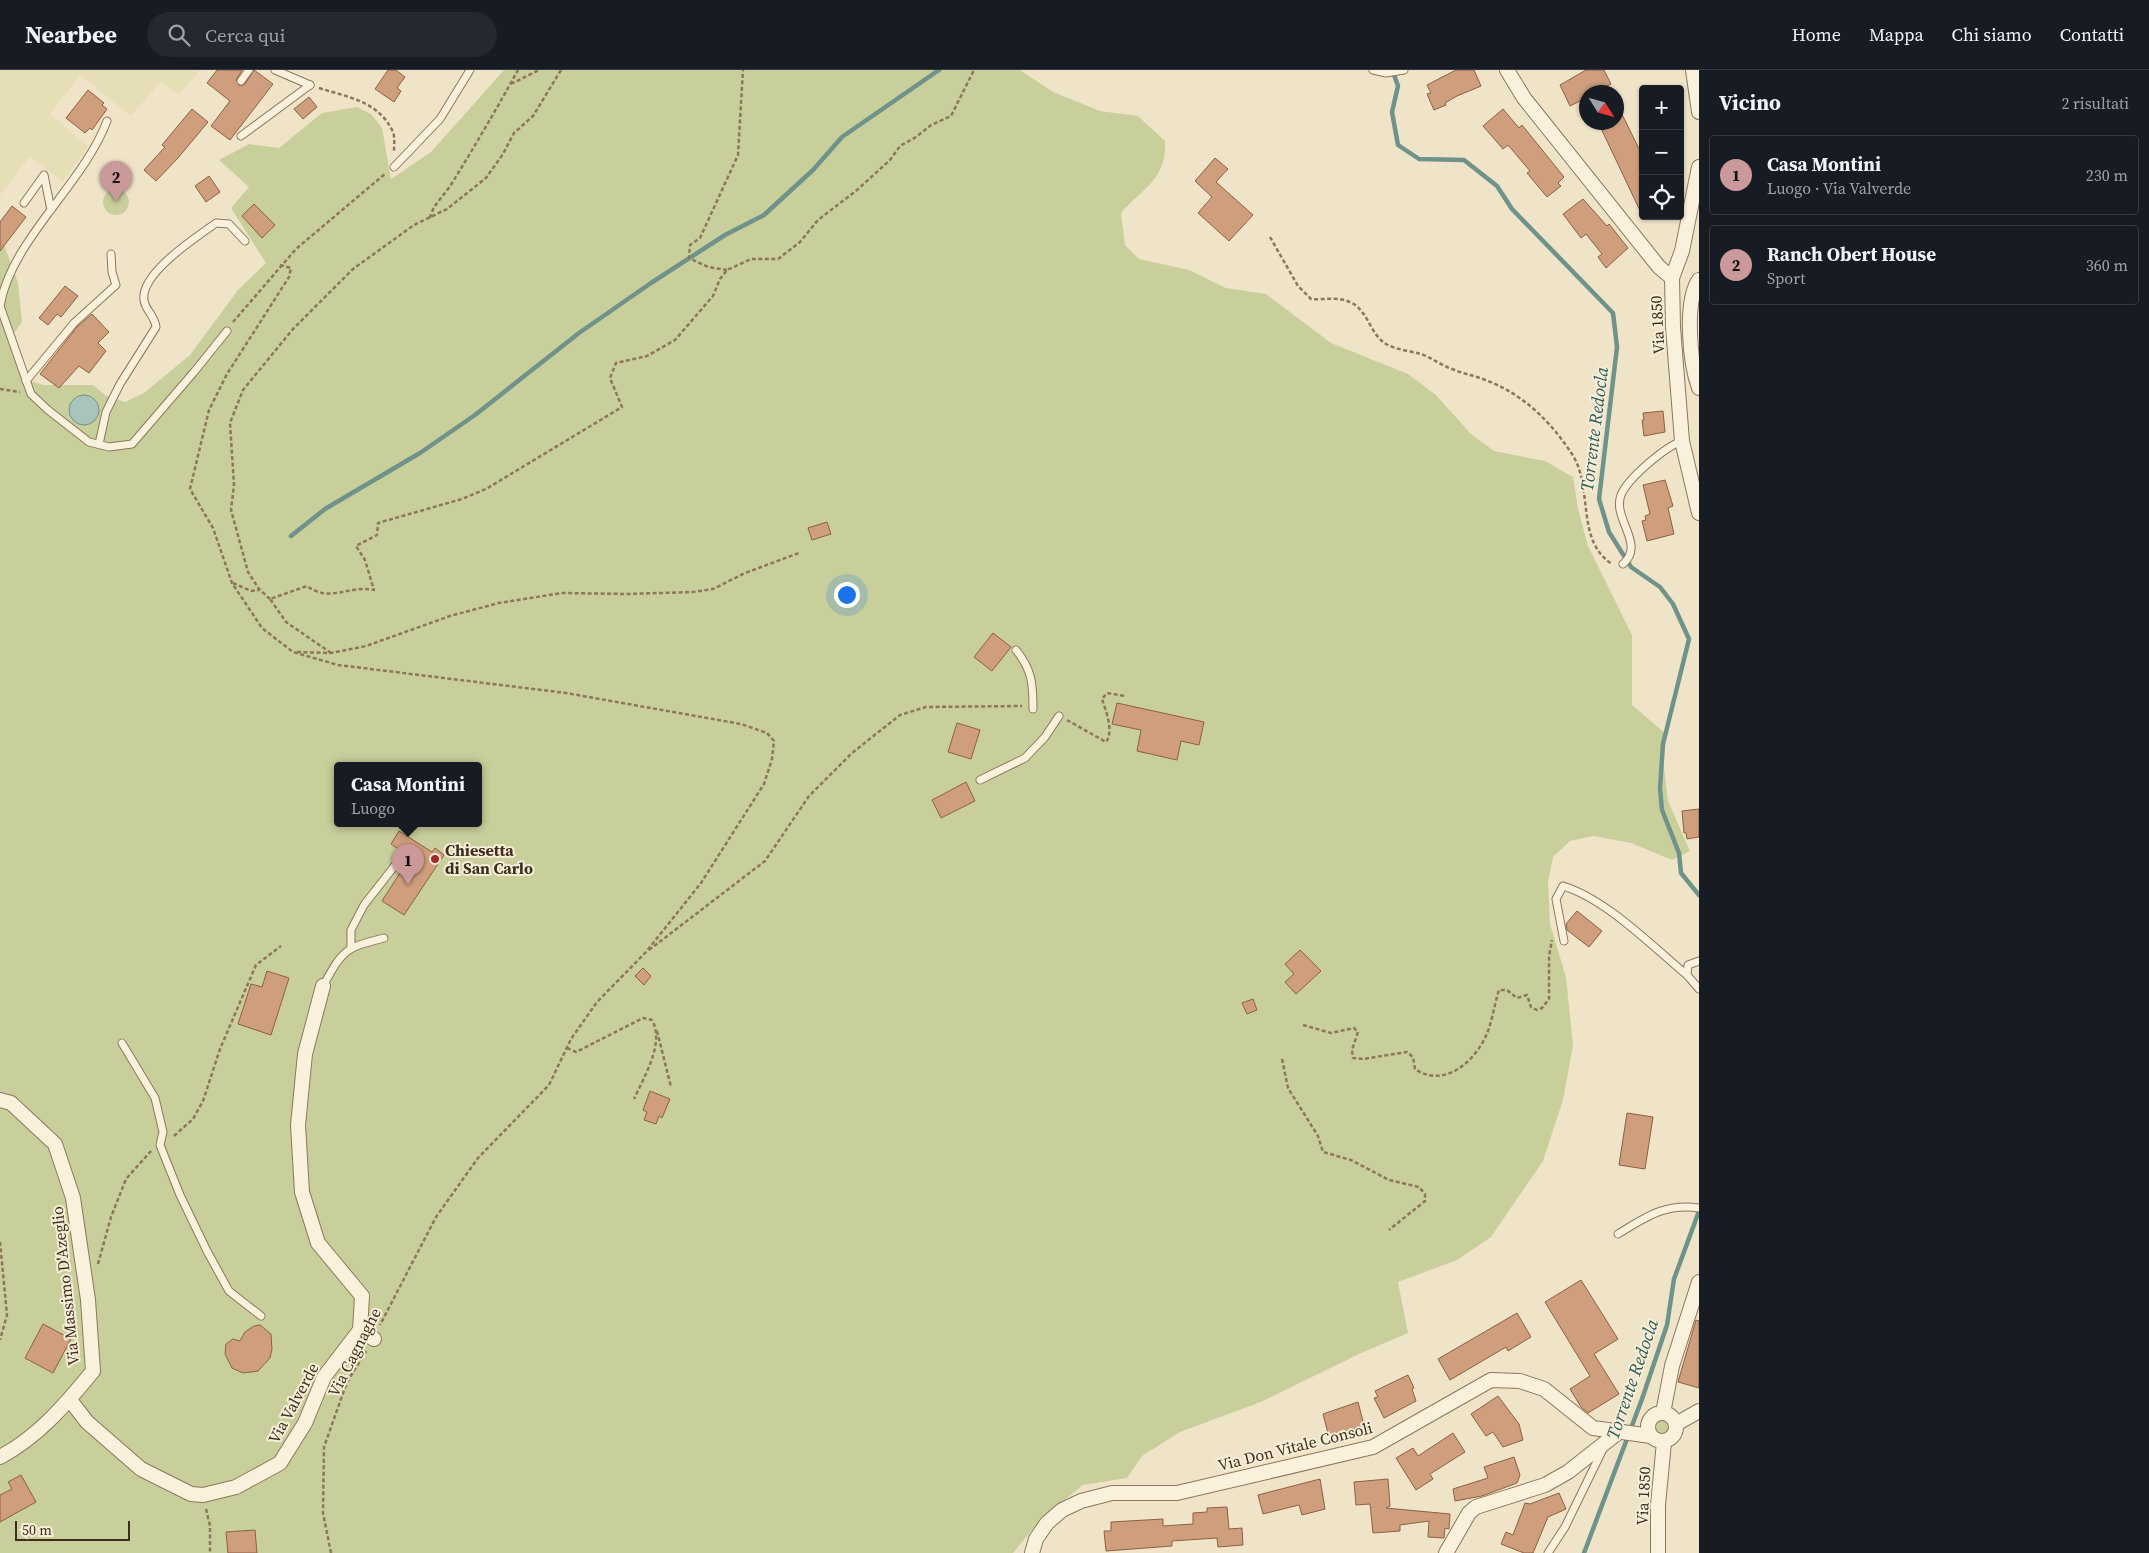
<!DOCTYPE html>
<html lang="it">
<head>
<meta charset="utf-8">
<style>
  :root { --surface:#171b24; --page:#242831; --text:#f1f3f6; --muted:#9ea1a6; --line:#363941; --accent:#cc999b }
  body { margin:0; font-family:"Source Serif 4",serif; background:var(--page); color:var(--text) }
  .controls { position:absolute; right:15px; top:15px; display:grid; overflow:hidden; border-radius:5px; box-shadow:0 1px 4px #0004 }
  .controls button { width:45px; height:45px; display:grid; place-items:center; padding:0; border:0; border-bottom:1px solid var(--line); background:var(--surface); color:var(--text); font:25px sans-serif }
  .compass { position:absolute; left:1579px; top:15px; width:45px; height:45px; border-radius:50%; background:var(--surface); box-shadow:0 1px 4px #0004; rotate:127deg }
  .scale { position:absolute; left:15px; bottom:12px; width:115px; box-sizing:border-box; padding-left:5px; border:2px solid #3d2e20; border-top:0; font-size:14px; line-height:18px; white-space:nowrap; color:#3d2e20; -webkit-text-stroke:4px #f7eed8; paint-order:stroke }
  .you { position:absolute; left:846px; top:524px; width:18px; height:18px; margin:-12px; border:4px solid #fff; border-radius:50%; background:#1a73e8; box-shadow:0 0 0 8px #1a73e833 }
  .badge { display:grid; place-items:center; width:32px; height:32px; border-radius:50%; background:var(--accent); color:#111; font-size:16px; font-weight:700 }
  .pin { position:absolute; translate:-50% -41px; filter:drop-shadow(0 1px 2px #0008) }
  .pin::after { content:''; position:absolute; top:26px; width:18px; height:15px; background:inherit; clip-path:polygon(0 0,100% 0,50% 100%) }
  .popup { position:absolute; left:334px; top:692px; width:148px; height:65px; box-sizing:border-box; display:grid; place-content:center; border-radius:5px; background:var(--surface); filter:drop-shadow(0 1px 4px #0005); font-size:16px; white-space:nowrap; color:var(--muted) }
  .popup b { font-size:19px; color:var(--text) }
  .popup::after { content:''; position:absolute; left:50%; top:100%; margin-left:-10px; border:10px solid transparent; border-top-color:var(--surface) }
  .list { margin:0; padding:0; list-style:none }
  h2 { display:flex; justify-content:space-between; align-items:center; height:65px; margin:0; padding:0 20px; font-size:21px }
  h2 small { font-size:16px; font-weight:400; color:var(--muted) }
  .list li { display:grid; grid-template-columns:32px 1fr auto; gap:15px; align-items:center; box-sizing:border-box; height:80px; margin:0 10px 10px; padding:0 10px; border:1px solid var(--line); border-radius:5px }
  .list b { display:block; font-size:19px; white-space:nowrap }
  .list p { margin:0; font-size:16px; white-space:nowrap; color:var(--muted) }
  .list em { font-size:16px; font-style:normal; color:var(--muted) }
  .icon { flex:none; width:28px; height:28px; fill:none; stroke:currentColor; stroke-width:2; stroke-linecap:round; stroke-linejoin:round }
  .map { position:relative; flex:none; width:1699px; height:1483px; overflow:hidden }
  header { display:flex; align-items:center; gap:30px; box-sizing:border-box; height:70px; padding:0 25px; background:var(--surface); border-bottom:1px solid var(--line) }
  header strong { font-size:24px }
  nav { display:flex; gap:28px; margin-inline-start:auto; font-size:18px }
  .search { width:350px; height:45px; background:var(--page); display:flex; align-items:center; gap:12px; box-sizing:border-box; padding:0 18px; border-radius:28px; color:var(--muted); font-size:19px }
  main { display:flex }
  aside { flex:1; background:var(--surface) }
  .map>svg:first-child { display:block }
  .farmland { fill:#e6deb5 }
  .green { fill:#c9cf9b; fill-rule:evenodd }
  .water { fill:#a9c4bc; stroke:#6f938a }
  .lines { fill:none; stroke-linecap:round; stroke-linejoin:round }
  .stream { stroke:#6f938a; stroke-width:4.5 }
  .building { fill:#cf9f7d; stroke:#8d5f41 }
  .service-casing { stroke:#8d765c; stroke-width:9 }
  .minor-casing { stroke:#8d765c; stroke-width:16 }
  .path { stroke:#8d765c; stroke-width:2.5; stroke-dasharray:4 2.5; stroke-linecap:butt }
  .service { stroke:#faf1dc; stroke-width:7 }
  .minor { stroke:#faf1dc; stroke-width:14 }
  .poi-dot { fill:#9e2a2b; stroke:#f7eed8; stroke-width:2 }
  .labels { text-anchor:middle; dominant-baseline:central; stroke-width:4; stroke-linejoin:round; paint-order:stroke }
  .street-label { font-size:16px; fill:#3d2e20; stroke:#f7eed8 }
  .poi-label { font-size:16px; font-weight:bold; fill:#3d2e20; stroke:#f7eed8; text-anchor:start }
  .water-label { font-size:18px; font-style:italic; fill:#2f5d5a; stroke:#f7eed8 }
</style>
</head>
<body>
<header>
<strong>Nearbee</strong>
<div class="search"><svg class="icon" aria-label="search" viewBox="0 0 24 24"><circle cx="10" cy="10" r="6"/><path d="M15 15l6 6"/></svg>Cerca qui</div>
<nav><a>Home</a><a>Mappa</a><a>Chi siamo</a><a>Contatti</a></nav>
</header>
<main>
<div class="map">
<svg width="1699" height="1483" viewBox="0 0 1699 1483">
  <rect width="100%" height="100%" fill="#f0e4c8"/>
  <path class="farmland" d="M0,0H200L179,25L160,12L131,46L80,5L50,44L88,77L63,111L29,87L0,125Z"/>
  <g class="green">
    <path d="M504,0H1020L1053,22L1100,41L1138,46L1165,71C1167,110 1143,117 1121,143L1125,175L1139,189L1189,200L1226,218L1266,224L1331,273L1408,304L1436,325L1471,364L1494,381L1545,391L1573,407L1578,439L1588,476L1632,565V635L1666,664L1663,690L1668,731L1690,781L1672,790L1631,773L1593,766L1570,771L1553,787L1548,812L1550,854L1566,907L1573,975L1563,1030L1543,1091L1491,1167L1457,1190L1398,1212L1408,1263L1359,1284L1261,1332L1180,1362L1142,1386L1127,1408L1083,1415L1041,1449L1013,1483H0V163L18,213L22,252L12,266L25,310L44,315H93L105,325L125,332L144,323L190,285L238,220L266,193L231,138L249,117L219,90L249,74L279,78L322,43L357,37L371,44L382,58L391,109L431,82ZM338,696H478V754H338Z"/>
    <circle cx="116" cy="132" r="13"/>
    <circle cx="1662" cy="1357" r="8"/>
  </g>
  <circle class="water" cx="84" cy="340" r="15"/>
  <g class="lines">
    <g class="stream">
      <path d="M1393,2L1398,16L1392,42L1398,75L1419,89L1464,90L1497,116L1512,139L1613,243L1617,277L1599,429L1609,462L1631,497L1660,517L1673,534L1689,569L1663,674L1660,718L1662,740L1679,783L1681,803L1699,825"/>
      <path d="M291,466L325,439L420,383L475,345L579,263L651,213L725,165L764,145L813,100L842,67L939,0"/>
      <path d="M1584,1483L1642,1329L1667,1255L1674,1209L1699,1141"/>
    </g>
  </g>
  <g class="building">
    <path d="M217,0H242L236,10L240,16L245,14L254,0L273,14L230,70L211,56L230,31L207,13Z"/>
    <path d="M388,0H396L405,7L397,18L401,21L394,32L375,19Z"/>
    <path d="M1456,0H1474L1481,16L1457,26L1445,33L1446,35L1434,40L1427,24L1431,23L1427,15Z"/>
    <path d="M1586,0H1604L1611,14L1601,19L1603,22H1586V28L1570,36L1560,15Z"/>
    <path d="M88,20L104,33L102,35L107,39L92,60L90,58L85,63L66,48Z"/>
    <path d="M309,27L317,37L303,49L294,39Z"/>
    <path d="M1616,32L1643,87V147L1598,52H1616Z"/>
    <path d="M192,39L208,52L178,88L156,111L144,100L165,77L162,75Z"/>
    <path d="M1503,39L1519,58L1522,55L1564,107L1558,113L1561,116L1547,127L1527,103L1530,101L1508,75L1503,79L1483,56Z"/>
    <path d="M1215,88L1228,99L1216,112L1253,145L1229,171L1198,143L1212,127L1195,111Z"/>
    <path d="M209,106L220,122L206,132L195,116Z"/>
    <path d="M1583,129L1607,156L1609,154L1628,178L1606,198L1598,187L1602,184L1586,164L1581,168L1563,144Z"/>
    <path d="M254,134L275,155L262,168L242,146Z"/>
    <path d="M12,136L26,147L0,181V152Z"/>
    <path d="M65,216L78,226L61,247L57,244L48,255L39,248Z"/>
    <path d="M92,244L109,262L98,273L106,281L89,303L79,296L59,318L40,304L77,257Z"/>
    <path d="M1663,341L1665,362L1644,366L1642,350H1644L1643,343Z"/>
    <path d="M1665,410L1673,436L1668,438L1674,464L1647,471L1642,451L1646,450L1645,446L1650,444L1643,415Z"/>
    <path d="M827,452L831,464L812,470L808,458Z"/>
    <path d="M993,563L1011,577L992,601L974,587Z"/>
    <path d="M1117,633L1204,652L1199,675L1181,671L1177,690L1137,681L1141,660L1112,654Z"/>
    <path d="M957,653L980,660L971,689L948,682Z"/>
    <path d="M966,712L975,731L941,748L932,730Z"/>
    <path d="M1699,739V767L1687,769L1686,763H1684L1682,741Z"/>
    <path d="M399,761L432,782L435,778L444,785L404,845L382,831L410,787L391,774Z"/>
    <path d="M1577,841L1602,861L1589,877L1567,860L1566,854Z"/>
    <path d="M1300,880L1321,901L1296,924L1285,912L1294,904L1285,894Z"/>
    <path d="M643,898L651,906L644,915L635,906Z"/>
    <path d="M267,901L289,908L271,965L238,954L251,914L262,917Z"/>
    <path d="M1253,929L1257,940L1247,944L1242,933Z"/>
    <path d="M650,1021L670,1029L662,1048L659,1046L656,1054L644,1050L647,1042L643,1040Z"/>
    <path d="M1627,1043L1653,1047L1645,1099L1619,1095Z"/>
    <path d="M1581,1210L1618,1269L1594,1284L1619,1324L1588,1343L1581,1337L1570,1319L1590,1306L1545,1232Z"/>
    <path d="M1517,1243L1531,1267L1508,1281L1506,1277L1450,1310L1438,1289Z"/>
    <path d="M1696,1250L1699,1251V1318L1678,1312Z"/>
    <path d="M43,1254L71,1269L53,1303L25,1288Z"/>
    <path d="M260,1255L271,1264L272,1279L270,1288L258,1301L243,1303L232,1298L225,1284L226,1274L233,1269L240,1271L245,1262L254,1256Z"/>
    <path d="M1408,1305L1414,1318L1412,1319L1416,1331L1384,1348L1374,1328L1378,1327L1375,1321Z"/>
    <path d="M1498,1326L1519,1354L1523,1370L1503,1377L1493,1362L1486,1366L1471,1344Z"/>
    <path d="M1358,1332L1364,1355L1329,1367L1323,1344Z"/>
    <path d="M1453,1363L1465,1382L1430,1404L1433,1409L1416,1420L1396,1388L1413,1378L1418,1386Z"/>
    <path d="M1514,1387L1520,1405L1517,1413L1482,1426L1455,1431L1453,1419L1488,1408L1484,1397Z"/>
    <path d="M21,1405L36,1432L0,1452V1425L12,1419L8,1412Z"/>
    <path d="M1320,1409L1325,1439L1302,1445L1299,1435L1263,1444L1258,1425Z"/>
    <path d="M1388,1409L1390,1436L1386,1438L1450,1444L1449,1459L1445,1458L1444,1468L1428,1467L1429,1451L1400,1455V1461L1373,1463L1370,1434L1356,1435L1354,1412Z"/>
    <path d="M1559,1423L1566,1439L1548,1447L1533,1483H1524L1501,1474L1506,1462L1513,1465L1525,1433L1530,1434Z"/>
    <path d="M1227,1437L1229,1459L1242,1458L1243,1475L1218,1477L1217,1468L1172,1471V1476L1106,1481L1104,1461H1111V1452L1163,1449V1456L1193,1454V1443L1207,1442V1438Z"/>
    <path d="M255,1460L257,1483H228L226,1462Z"/>
  </g>
  <g class="lines">
    <defs>
      <g id="service">
        <path d="M275,0L310,15"/>
        <path d="M1373,0L1386,3L1404,0"/>
        <path d="M241,11L249,0"/>
        <path d="M241,66L310,15"/>
        <path d="M394,97L440,49L470,0"/>
        <path d="M24,133L44,105L51,140"/>
        <path d="M0,236L31,324L48,340L89,372L109,377L132,374L194,302L227,261"/>
        <path d="M0,236C11,170 83,115 107,51"/>
        <path d="M26,311L74,253L116,215L112,202L111,184"/>
        <path d="M99,374L106,342L120,314L156,257C155,246 145,240 144,230C140,203 197,167 216,153L229,154L245,171"/>
        <path d="M1623,494C1646,474 1612,449 1621,425C1628,408 1665,377 1682,371"/>
        <path d="M1016,580C1032,600 1033,613 1033,639"/>
        <path d="M980,710L1025,688L1045,667L1059,646"/>
        <path d="M1564,871L1556,829L1563,816C1606,829 1652,876 1687,905"/>
        <path d="M351,877V860L364,835L400,789"/>
        <path d="M1699,891L1688,895L1687,905L1699,919"/>
        <path d="M323,916C343,880 344,878 384,868"/>
        <path d="M122,973L155,1028L163,1062L160,1075L180,1125L207,1181L229,1221L261,1246"/>
        <path d="M1618,1164C1646,1147 1665,1133 1699,1138"/>
        <path d="M1548,1483L1565,1457L1604,1377"/>
      </g>
      <g id="minor">
        <path d="M1507,0L1524,28L1659,197L1672,208"/>
        <path d="M1693,0L1699,42"/>
        <path d="M1699,97L1682,181L1672,208L1673,257L1682,371L1699,443"/>
        <path d="M1699,210C1684,232 1690,293 1699,318"/>
        <path d="M0,1030L11,1033L55,1074L73,1128L88,1230L93,1301C66,1334 38,1367 0,1387"/>
        <path d="M360,1260L374,1269"/>
        <path d="M70,1330L87,1352L141,1399L191,1424L203,1425L236,1417L280,1393L305,1353L324,1307L360,1260L362,1226L318,1173L302,1122L298,1055L305,984L323,916"/>
        <circle cx="1662" cy="1357" r="14"/>
        <path d="M1663,1343L1672,1296L1699,1212"/>
        <path d="M1676,1354L1699,1341"/>
        <path d="M1032,1483L1036,1469L1047,1453L1062,1440L1081,1431L1112,1423H1177L1373,1377L1491,1310L1520,1311L1544,1319L1593,1358L1651,1366"/>
        <path d="M1446,1483L1469,1443L1476,1437L1545,1415L1568,1402L1620,1361"/>
        <path d="M1658,1483V1435L1664,1372"/>
      </g>
    </defs>
    <use href="#service" class="service-casing"/>
    <use href="#minor" class="minor-casing"/>
    <g class="path">
      <path d="M511,14L539,0"/>
      <path d="M319,18C347,27 379,31 393,62C395,67 394,76 394,81"/>
      <path d="M430,148C433,134 445,125 452,113C475,76 497,38 518,0"/>
      <path d="M1270,167L1298,216L1311,229C1324,230 1339,226 1352,233C1369,242 1370,266 1388,275C1398,280 1411,281 1421,284C1432,288 1441,295 1452,299C1464,304 1476,306 1488,311C1524,325 1551,352 1572,384C1594,418 1575,470 1612,494"/>
      <path d="M280,195L291,198L289,207L227,304L209,340L190,419L213,458L232,513L262,558L293,582L338,595L566,623L741,654L767,663L774,671L772,689L764,714L701,813L646,882L597,932L571,969L549,1015L478,1088L436,1147L380,1255"/>
      <path d="M727,200L708,197L689,188L690,175L700,168L738,85L743,0"/>
      <path d="M233,252L296,179L386,103"/>
      <path d="M0,319L20,322"/>
      <path d="M233,513L251,521L259,520"/>
      <path d="M270,529L259,519L248,502L231,440L234,415L230,353L243,320L293,259L353,199L414,155L447,139L486,108L503,84L514,63L533,46L561,0"/>
      <path d="M297,582L331,583L366,576L450,546L499,533L562,523L627,524L693,522L713,519L745,503L799,483"/>
      <path d="M331,583L286,552L270,529L307,516C330,533 348,515 374,520L365,490L356,476L377,465L378,453L462,429L486,419L622,337L610,308L616,293L647,286L675,270L713,226L720,209L727,200L751,189H778L800,172L818,150L857,120L890,90L900,76L916,67L931,55L951,46L974,0"/>
      <path d="M1067,650L1106,672C1114,661 1106,641 1102,629L1107,623L1125,626"/>
      <path d="M649,880L765,791L809,726L852,683L900,645L926,637L1022,636"/>
      <path d="M1303,955L1331,963L1354,958L1358,962L1352,980L1353,988L1363,989L1407,982L1413,987L1415,999C1443,1018 1472,994 1485,968C1492,954 1494,935 1499,920H1507L1517,928L1527,925L1531,937L1537,940L1542,938L1549,929V886L1552,870"/>
      <path d="M657,961L671,1017"/>
      <path d="M567,978L576,982L643,948L652,950C665,973 644,1007 634,1029"/>
      <path d="M1282,989L1288,1018L1318,1066L1323,1082L1351,1090L1389,1110L1419,1117L1425,1124V1131L1389,1160"/>
      <path d="M174,1066L193,1049L203,1031L220,979L256,895L281,876"/>
      <path d="M0,1172L7,1245L0,1270"/>
      <path d="M98,1194L111,1147L126,1109L151,1081"/>
      <path d="M206,1439L210,1456V1483"/>
      <path d="M331,1483L323,1443L324,1377L347,1312L367,1280"/>
    </g>
    <use href="#service" class="service"/>
    <use href="#minor" class="minor"/>
  </g>
  <circle class="poi-dot" cx="435" cy="789" r="5"/>
  <g class="labels">
    <g class="street-label">
      <text transform="translate(1657 255) rotate(-93)">Via 1850</text>
      <text transform="translate(65 1216) rotate(-96)">Via Massimo D'Azeglio</text>
      <text transform="translate(354 1282) rotate(-63)">Via Cagnaghe</text>
      <text transform="translate(293 1333) rotate(-62)">Via Valverde</text>
      <text transform="translate(1295 1376) rotate(-14)">Via Don Vitale Consoli</text>
      <text transform="translate(1643 1426) rotate(-87)">Via 1850</text>
    </g>
    <g class="poi-label">
      <text x="445" y="780">Chiesetta<tspan x="445" dy="18">di San Carlo</tspan></text>
    </g>
    <g class="water-label">
      <text transform="translate(1594 359) rotate(-83)">Torrente Redocla</text>
      <text transform="translate(1632 1309) rotate(-71)">Torrente Redocla</text>
    </g>
  </g>
</svg>
<div class="controls">
<button>+</button>
<button>−</button>
<button><svg class="icon" aria-label="locate" viewBox="0 0 24 24"><circle cx="12" cy="12" r="6"/><path d="M12 2v4M12 18v4M2 12h4M18 12h4"/></svg></button>
</div>
<svg class="compass" viewBox="-18 -18 36 36"><path d="M0-13l5 13h-10z" fill="#e53935"/><path d="M0 13l5-13h-10z" fill="#9ea1a6"/></svg>
<div class="scale">50 m</div>
<div class="you"></div>
<div class="pin badge" style="left:408px;top:815px">1</div>
<div class="popup"><b>Casa Montini</b>Luogo</div>
<div class="pin badge" style="left:116px;top:132px">2</div>
</div>
<aside>
<h2>Vicino<small>2 risultati</small></h2>
<ul class="list">
<li><span class="badge">1</span><div><b>Casa Montini</b><p>Luogo · Via Valverde</p></div><em>230 m</em></li>
<li><span class="badge">2</span><div><b>Ranch Obert House</b><p>Sport</p></div><em>360 m</em></li>
</ul>
</aside>
</main>
</body>
</html>
